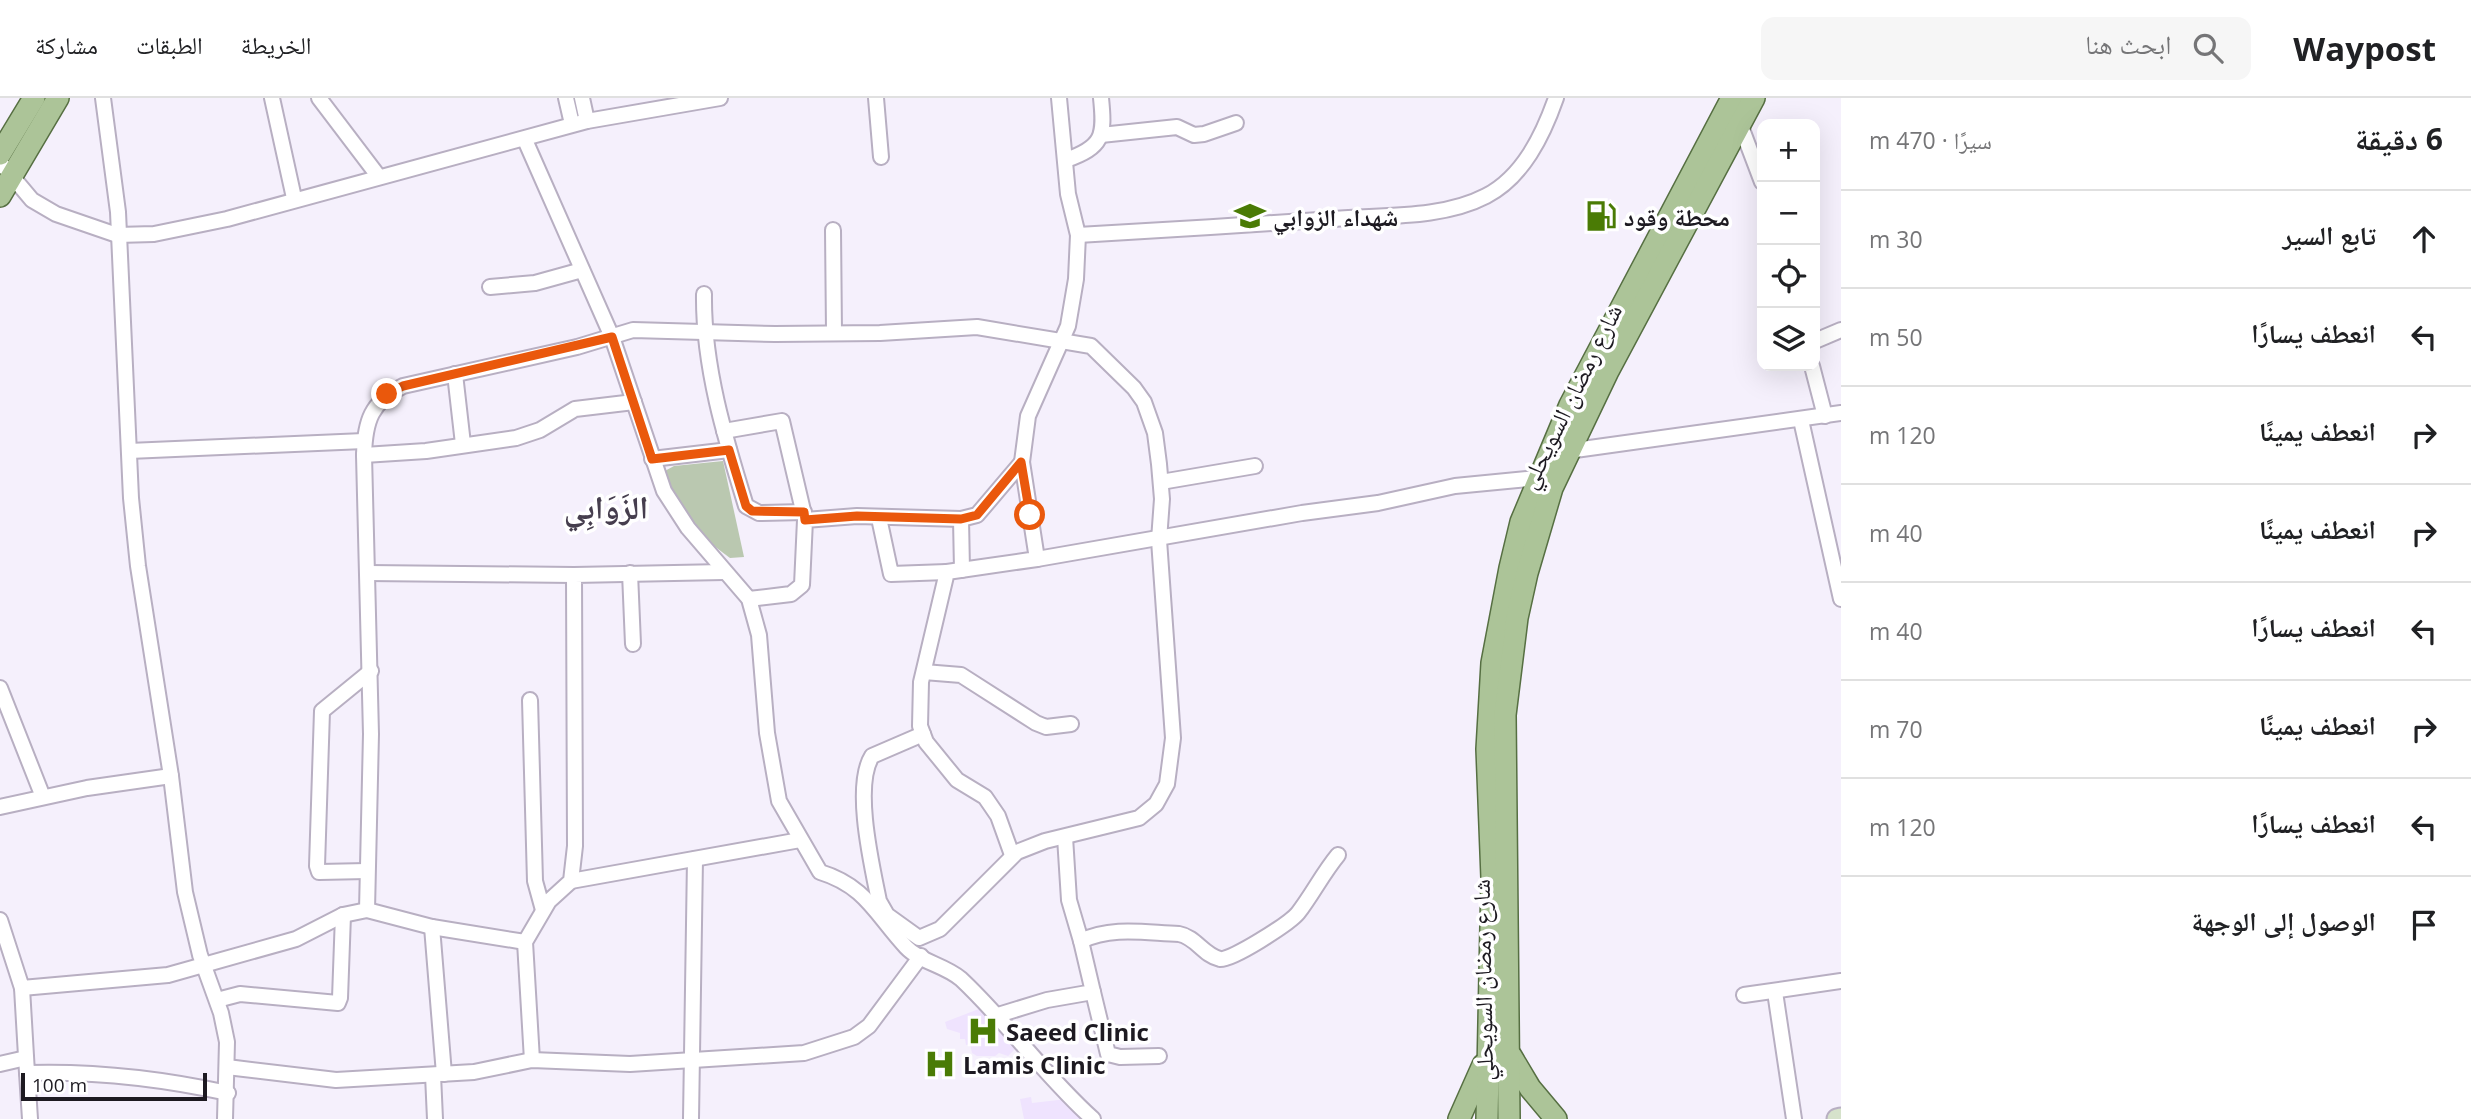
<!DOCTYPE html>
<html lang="ar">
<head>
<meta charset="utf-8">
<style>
  :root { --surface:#fff; --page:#f6f6f6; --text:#202124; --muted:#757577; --line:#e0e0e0 }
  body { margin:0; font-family:"Open Sans","Noto Naskh Arabic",sans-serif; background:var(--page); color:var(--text); direction:rtl }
  .controls { position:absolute; right:21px; top:21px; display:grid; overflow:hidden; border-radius:14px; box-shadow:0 7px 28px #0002 }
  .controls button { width:63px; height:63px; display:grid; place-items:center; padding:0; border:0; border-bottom:2px solid var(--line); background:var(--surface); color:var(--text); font:35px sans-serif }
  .scale { position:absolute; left:21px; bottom:18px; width:186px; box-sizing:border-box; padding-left:7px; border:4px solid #1d1a21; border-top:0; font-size:19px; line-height:24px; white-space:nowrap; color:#1d1a21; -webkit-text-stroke:5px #fff; paint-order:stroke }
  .stop { position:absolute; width:21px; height:21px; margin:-16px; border:5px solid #ea580c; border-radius:50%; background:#fff }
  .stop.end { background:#ea580c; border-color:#fff; box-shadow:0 2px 7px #0008 }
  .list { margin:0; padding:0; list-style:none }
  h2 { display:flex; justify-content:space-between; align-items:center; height:91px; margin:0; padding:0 28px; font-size:30px }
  h2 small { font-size:23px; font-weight:400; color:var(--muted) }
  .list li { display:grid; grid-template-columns:46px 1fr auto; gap:21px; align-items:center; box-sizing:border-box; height:98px; padding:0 28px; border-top:2px solid var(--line) }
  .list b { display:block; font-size:26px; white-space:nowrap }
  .list em { font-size:23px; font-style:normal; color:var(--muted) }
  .icon { flex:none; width:38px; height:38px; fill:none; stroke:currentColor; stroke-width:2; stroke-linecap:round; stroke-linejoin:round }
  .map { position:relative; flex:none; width:1841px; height:1021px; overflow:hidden; direction:ltr }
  header { display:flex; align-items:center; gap:42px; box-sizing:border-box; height:98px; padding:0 35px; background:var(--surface); border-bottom:2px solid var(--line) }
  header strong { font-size:33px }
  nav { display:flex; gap:38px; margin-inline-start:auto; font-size:24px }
  .search { width:490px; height:63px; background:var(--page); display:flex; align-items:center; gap:18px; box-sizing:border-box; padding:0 24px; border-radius:14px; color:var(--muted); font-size:26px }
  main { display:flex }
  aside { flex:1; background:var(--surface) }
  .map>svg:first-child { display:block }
  .built { fill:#efe3fe }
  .green { fill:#bac8b0 }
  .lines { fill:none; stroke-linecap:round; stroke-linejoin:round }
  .street-casing { stroke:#b8afc2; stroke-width:18 }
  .secondary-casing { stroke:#b8afc2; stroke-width:23 }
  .primary-casing { stroke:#566f42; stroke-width:24 }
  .street { stroke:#fff; stroke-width:14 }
  .secondary { stroke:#d6e2cb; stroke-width:19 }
  .primary { stroke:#acc498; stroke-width:21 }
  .route { stroke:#ea580c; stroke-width:9 }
  .labels { text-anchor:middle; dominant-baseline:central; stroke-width:7; stroke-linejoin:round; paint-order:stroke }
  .poi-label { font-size:24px; font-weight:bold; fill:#1d1a21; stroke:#fff; text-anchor:start }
  .street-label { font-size:24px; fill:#1d1a21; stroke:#fff }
  .district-label { font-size:32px; font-weight:bold; fill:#463e4e; stroke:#fff }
</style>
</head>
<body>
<header>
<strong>Waypost</strong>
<div class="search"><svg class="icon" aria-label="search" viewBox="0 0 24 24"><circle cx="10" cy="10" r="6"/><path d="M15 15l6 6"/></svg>ابحث هنا</div>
<nav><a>الخريطة</a><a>الطبقات</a><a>مشاركة</a></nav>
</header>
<main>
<aside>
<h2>6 دقيقة<small>سيرًا · 470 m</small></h2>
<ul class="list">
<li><svg class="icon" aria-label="ahead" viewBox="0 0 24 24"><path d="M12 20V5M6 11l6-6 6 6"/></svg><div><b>تابع السير</b></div><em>30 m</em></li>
<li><svg class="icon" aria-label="left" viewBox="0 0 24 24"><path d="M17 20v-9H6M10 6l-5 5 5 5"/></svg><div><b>انعطف يسارًا</b></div><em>50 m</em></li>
<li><svg class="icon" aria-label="right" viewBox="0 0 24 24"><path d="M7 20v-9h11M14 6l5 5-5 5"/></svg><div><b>انعطف يمينًا</b></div><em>120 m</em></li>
<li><svg class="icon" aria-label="right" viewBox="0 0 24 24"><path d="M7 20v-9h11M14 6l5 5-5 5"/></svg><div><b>انعطف يمينًا</b></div><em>40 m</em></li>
<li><svg class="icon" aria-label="left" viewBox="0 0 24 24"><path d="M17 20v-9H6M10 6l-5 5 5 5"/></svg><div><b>انعطف يسارًا</b></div><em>40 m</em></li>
<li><svg class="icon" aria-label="right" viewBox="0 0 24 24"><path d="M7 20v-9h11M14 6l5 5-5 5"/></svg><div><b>انعطف يمينًا</b></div><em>70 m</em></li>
<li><svg class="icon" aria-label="left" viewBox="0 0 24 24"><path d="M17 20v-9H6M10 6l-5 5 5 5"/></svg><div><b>انعطف يسارًا</b></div><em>120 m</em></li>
<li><svg class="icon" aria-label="arrive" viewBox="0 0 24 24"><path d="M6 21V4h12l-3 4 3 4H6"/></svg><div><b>الوصول إلى الوجهة</b></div></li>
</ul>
</aside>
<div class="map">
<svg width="1841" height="1021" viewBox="0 0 1841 1021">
  <rect width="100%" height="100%" fill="#f5f0fc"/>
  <g class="built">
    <path d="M984,909L1018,948L1008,958L999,955L995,958H977L972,955L970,946L966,947L965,941H960V935L947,931L945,924Z"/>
    <path d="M1031,999L1032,1005L1067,1001L1068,1009L1074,1008L1075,1015L1082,1014L1086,1021H1024L1020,1001Z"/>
  </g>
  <path class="green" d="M723,363L744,459L730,460C686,427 684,423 663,374L674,368Z"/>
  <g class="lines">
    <defs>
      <g id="street">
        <path d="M103,0L118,114L131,400L138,468L171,678L185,794L200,857L221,915L227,944L225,1021"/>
        <path d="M272,0L294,100"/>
        <path d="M319,0L379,79"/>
        <path d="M566,0L572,26"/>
        <path d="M582,0L587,23"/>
        <path d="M876,0L881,59"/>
        <path d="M1740,26L1762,84"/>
        <path d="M1101,37L1177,29L1194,37L1204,36L1236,25"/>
        <path d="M525,42L612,239L664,393L688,430L749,501L759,537L767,635L779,703L820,774C866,788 876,817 906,849C920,864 945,867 961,881C1008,925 1045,978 1093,1021"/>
        <path d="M1066,62C1103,49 1105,38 1101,0"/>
        <path d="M0,64L32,102L56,116L117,137L154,136L227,121L587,23L720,0"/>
        <path d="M833,132L834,234"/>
        <path d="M1078,137C1163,132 1249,127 1334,121C1382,117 1442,121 1486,98C1523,79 1543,37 1556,0"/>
        <path d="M490,189L535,185L582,172"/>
        <path d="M704,196C703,268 725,340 746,408L759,415L804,414"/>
        <path d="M1815,243L1841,232"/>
        <path d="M1812,268L1825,318"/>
        <path d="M455,276L463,346"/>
        <path d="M1801,322L1841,501"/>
        <path d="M724,333L782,323L805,421"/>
        <path d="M129,353L364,343"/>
        <path d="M1568,353L1841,315"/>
        <path d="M364,357L426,353L516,340L540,332L575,311L634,304"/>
        <path d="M652,361L729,352"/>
        <path d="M1161,384L1255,368"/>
        <path d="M879,420L891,476L947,474"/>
        <path d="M1037,461L1302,415L1378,405L1455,388L1538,380"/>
        <path d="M962,472L961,421L977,417L1022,364"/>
        <path d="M368,475L574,477"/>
        <path d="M630,475L633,546"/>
        <path d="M749,501L791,496L802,487L805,422L857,418L961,421"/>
        <path d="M924,574L961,577L1036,625L1046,629L1071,626"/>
        <path d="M0,590L43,699"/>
        <path d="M530,602L535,783L543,812"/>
        <path d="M0,709L87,690L171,678"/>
        <path d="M1065,739L1069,802L1081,843C1112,828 1146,835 1179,836C1196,839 1203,857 1220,861C1231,863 1290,825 1298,815C1312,797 1323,775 1338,757"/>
        <path d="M1012,757L998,718L985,699L957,682L926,644L920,628L921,584L947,474L1037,461L1022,364L1028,318L1068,228L1076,181L1078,137L1068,96L1059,0"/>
        <path d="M367,773L319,774L317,768L322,613L371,573"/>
        <path d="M571,783L800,742"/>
        <path d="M367,812L432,829L525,844"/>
        <path d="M0,822L22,890L168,877L296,841L343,817L367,812L371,636L364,357C365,323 371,304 403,288L577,249L633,232L775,236L880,235L977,229L1091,248L1134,290L1144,304L1155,335L1159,366L1162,401L1159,442L1173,640L1167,686L1156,706L1139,720L1045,743L1017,754L940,831L919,840L887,817L879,803C872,768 853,688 872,658L923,636"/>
        <path d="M432,829L444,976"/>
        <path d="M22,890L27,975C93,973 164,981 228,995"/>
        <path d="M1093,894L1108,956L1120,959L1159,958"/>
        <path d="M1775,894L1794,1021"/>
        <path d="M1744,897L1841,883"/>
        <path d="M217,902L240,896L338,905L340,900L343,817"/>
        <path d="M998,917L1047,902L1093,894L1081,843"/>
        <path d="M532,962L525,844L549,803L571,783L575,748L574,477L724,474"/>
        <path d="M0,966L26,960"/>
        <path d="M227,969L336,982L474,974L532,962L630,966L804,955L854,939L869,928L921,858"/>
        <path d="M27,975L30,1021"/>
        <path d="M433,977L435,1021"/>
        <path d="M691,1021L695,761"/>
      </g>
      <path id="secondary" d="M1837,1021L1841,1020"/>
      <g id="primary">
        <path d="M0,56L34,0"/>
        <path d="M0,98L58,0"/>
        <path d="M1511,958L1530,990L1556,1021"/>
        <path d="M1459,1021L1483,967"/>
        <path d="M1487,1021L1492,780L1487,651L1492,565L1510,470L1521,424L1570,307L1732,0"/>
        <path d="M1509,1021L1505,617L1517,520L1527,475L1552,390L1608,273L1754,0"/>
      </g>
    </defs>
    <use href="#street" class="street-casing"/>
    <use href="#secondary" class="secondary-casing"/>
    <use href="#primary" class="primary-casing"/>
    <use href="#street" class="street"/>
    <use href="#secondary" class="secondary"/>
    <use href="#primary" class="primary"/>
  </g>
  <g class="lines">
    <path class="route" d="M387,296L403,288L612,239L652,361L729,352L746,408L752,413L804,414L805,422L857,418L961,421L977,417L1021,364L1030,417"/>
  </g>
  <defs>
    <symbol id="school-bare" viewBox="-9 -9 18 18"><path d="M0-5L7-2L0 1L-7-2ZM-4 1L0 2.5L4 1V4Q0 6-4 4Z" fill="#4a7b05" stroke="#fff" stroke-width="2.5" paint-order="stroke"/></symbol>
    <symbol id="fuel-bare" viewBox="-9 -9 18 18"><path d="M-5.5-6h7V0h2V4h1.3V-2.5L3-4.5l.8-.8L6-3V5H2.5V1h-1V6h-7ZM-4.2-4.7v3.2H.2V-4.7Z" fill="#4a7b05" stroke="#fff" stroke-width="2.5" paint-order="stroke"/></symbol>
    <symbol id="hospital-bare" viewBox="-9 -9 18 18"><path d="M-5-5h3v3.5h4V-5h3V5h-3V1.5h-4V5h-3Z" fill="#4a7b05" stroke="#fff" stroke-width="2.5" paint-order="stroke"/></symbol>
  </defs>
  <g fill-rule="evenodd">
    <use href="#school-bare" x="1228" y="96" width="44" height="44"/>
    <use href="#fuel-bare" x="1579" y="96" width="44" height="44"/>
    <use href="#hospital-bare" x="961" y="911" width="44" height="44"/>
    <use href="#hospital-bare" x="918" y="944" width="44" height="44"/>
  </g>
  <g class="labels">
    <g class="poi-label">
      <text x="1273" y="118">شهداء الزوابي</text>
      <text x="1624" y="118">محطة وقود</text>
      <text x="1006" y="933">Saeed Clinic</text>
      <text x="963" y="966">Lamis Clinic</text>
    </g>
    <g class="street-label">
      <text transform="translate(1570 298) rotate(-64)">شارع رمضان السويحلي</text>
      <text transform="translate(1482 882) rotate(-91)">شارع رمضان السويحلي</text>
    </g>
    <g class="district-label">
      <text x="606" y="408">الزَوَابِي</text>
    </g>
  </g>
</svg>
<div class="controls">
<button>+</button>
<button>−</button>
<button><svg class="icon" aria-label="locate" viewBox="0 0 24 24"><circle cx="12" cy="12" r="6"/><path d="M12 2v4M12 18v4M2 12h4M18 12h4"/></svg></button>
<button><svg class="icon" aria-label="layers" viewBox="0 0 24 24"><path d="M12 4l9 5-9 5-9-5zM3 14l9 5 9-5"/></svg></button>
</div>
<div class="scale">100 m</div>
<div class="stop" style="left:1030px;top:417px"></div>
<div class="stop end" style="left:387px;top:296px"></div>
</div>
</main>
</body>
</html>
